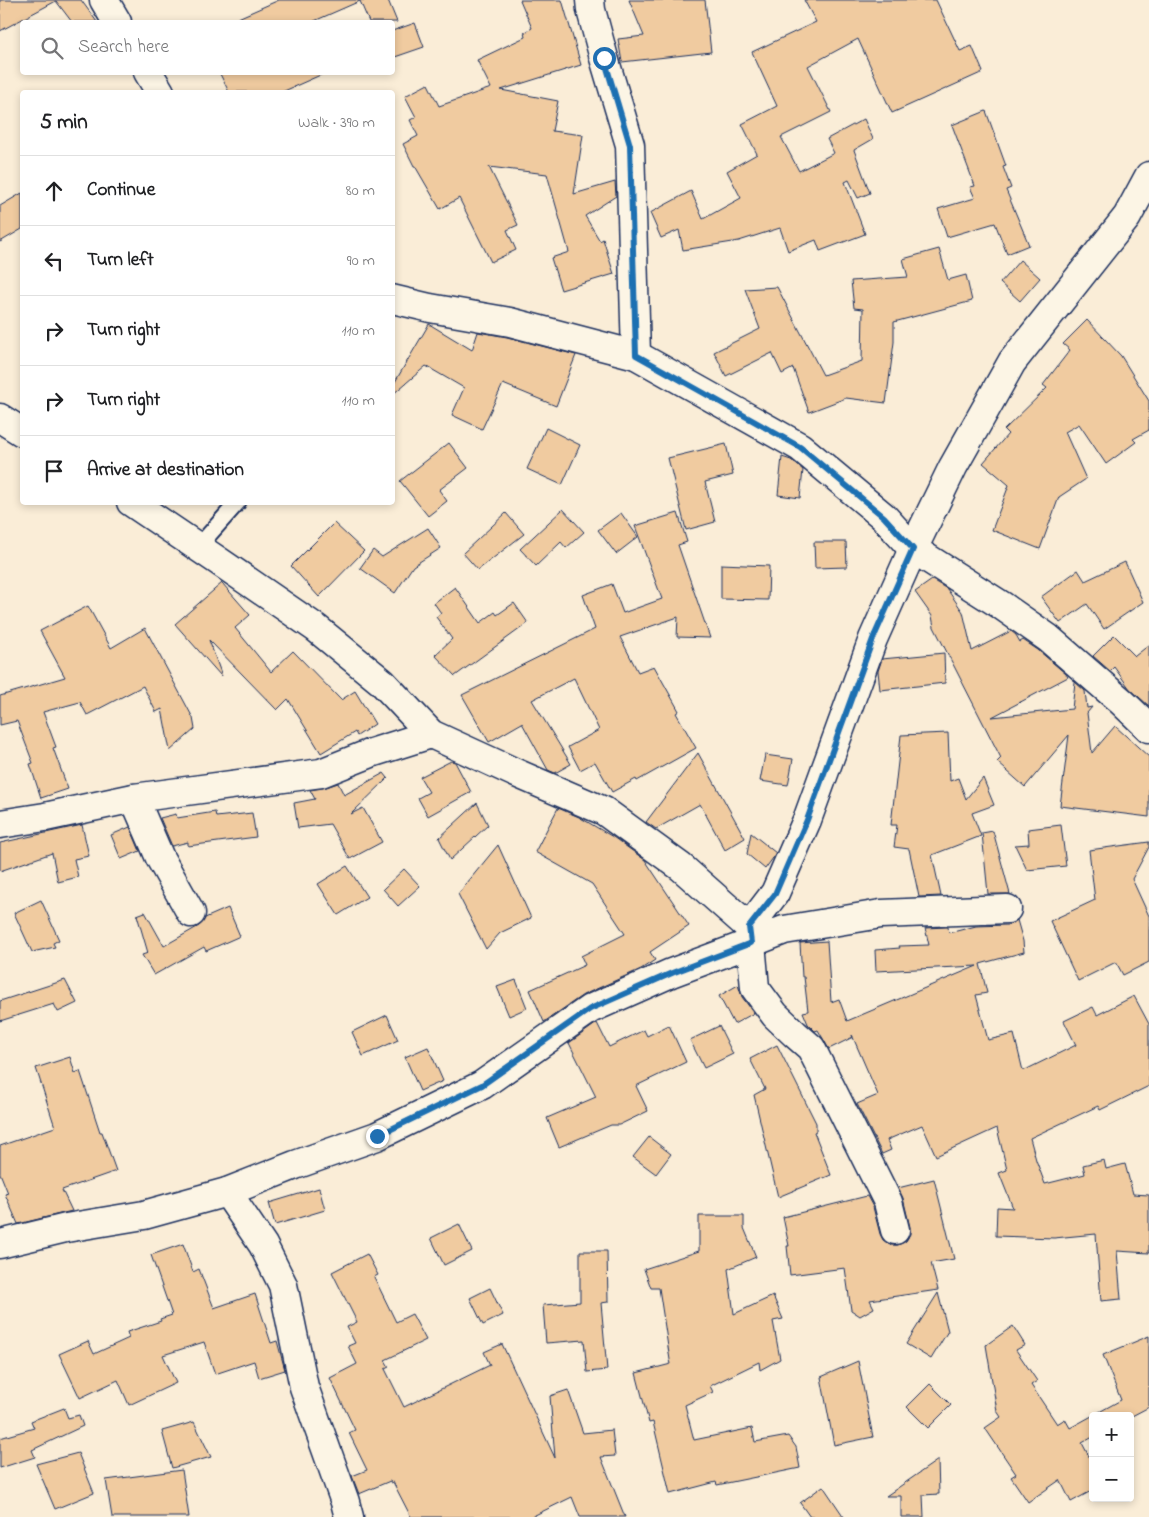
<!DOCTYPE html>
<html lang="en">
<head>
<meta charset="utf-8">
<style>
  :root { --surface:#fff; --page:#f2f2f2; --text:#202124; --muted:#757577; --line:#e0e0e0 }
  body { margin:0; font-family:"Indie Flower",sans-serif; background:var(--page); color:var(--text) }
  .controls { position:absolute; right:15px; bottom:15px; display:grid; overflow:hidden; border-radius:5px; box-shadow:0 2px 8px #0003 }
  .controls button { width:45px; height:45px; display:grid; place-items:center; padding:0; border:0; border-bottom:1px solid var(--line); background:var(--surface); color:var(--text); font:25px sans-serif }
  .stop { position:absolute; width:15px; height:15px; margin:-11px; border:4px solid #1f6fb2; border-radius:50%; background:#fff }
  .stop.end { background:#1f6fb2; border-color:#fff; box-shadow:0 1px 5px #0008 }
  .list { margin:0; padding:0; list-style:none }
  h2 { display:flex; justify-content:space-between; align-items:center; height:65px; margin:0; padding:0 20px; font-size:21px }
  h2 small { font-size:16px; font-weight:400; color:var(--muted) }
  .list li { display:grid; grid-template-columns:32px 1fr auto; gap:15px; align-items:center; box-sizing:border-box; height:70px; padding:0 20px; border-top:1px solid var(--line) }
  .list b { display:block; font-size:19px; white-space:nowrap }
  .list em { font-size:16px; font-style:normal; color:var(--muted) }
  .icon { flex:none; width:28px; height:28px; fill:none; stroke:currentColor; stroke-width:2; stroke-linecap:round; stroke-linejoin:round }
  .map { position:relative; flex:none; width:1149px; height:1517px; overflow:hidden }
  .search { position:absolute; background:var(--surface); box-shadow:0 2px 8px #0003; left:20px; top:20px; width:375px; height:55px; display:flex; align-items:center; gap:12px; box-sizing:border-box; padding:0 18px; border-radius:5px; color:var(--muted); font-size:19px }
  .panel { position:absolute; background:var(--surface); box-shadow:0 2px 8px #0003; left:20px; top:90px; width:375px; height:415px; border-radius:5px }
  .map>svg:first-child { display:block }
  .building { fill:#f0cba0; stroke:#1b2f5e }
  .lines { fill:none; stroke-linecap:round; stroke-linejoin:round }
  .lane-casing { stroke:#1b2f5e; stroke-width:19 }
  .street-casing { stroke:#1b2f5e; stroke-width:31 }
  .lane { stroke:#fcf5e5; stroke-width:15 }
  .street { stroke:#fcf5e5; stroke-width:28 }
  .route { stroke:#1f6fb2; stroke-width:6 }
</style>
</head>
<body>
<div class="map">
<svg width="1149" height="1517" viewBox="0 0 1149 1517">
  <rect width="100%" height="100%" fill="#faedd7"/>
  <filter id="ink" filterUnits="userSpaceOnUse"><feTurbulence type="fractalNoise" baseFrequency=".02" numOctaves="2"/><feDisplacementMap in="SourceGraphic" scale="10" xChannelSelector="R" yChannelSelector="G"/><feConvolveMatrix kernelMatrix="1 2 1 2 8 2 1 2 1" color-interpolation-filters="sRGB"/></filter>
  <g filter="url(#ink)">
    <g class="building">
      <path d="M0,0H81L97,22H72L56,1L0,31Z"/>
      <path d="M279,0H388L397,22H369L360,1L312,22H229Z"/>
      <path d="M520,0H562L581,65L501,90L558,101L552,131L583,135L574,194L615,182L616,196L585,216L600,241L603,239L614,274L561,290L551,258L569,252L547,174L489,167L518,225L507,230L516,250L491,262L459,198L440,209L415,166H414L403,144L418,136L410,120L416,117L405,96L428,84L439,106L491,88L477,60L525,37L524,33L532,28Z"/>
      <path d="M629,0H705L711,52L622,62L618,39L644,36Z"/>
      <path d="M804,0H936L960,51L972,46L983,72L892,113L858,39L808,66L831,112L781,137L799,171L834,153L827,139L864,119L873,139L854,150L870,193L858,198L849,180L845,182L865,234L820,251L816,240L788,251L780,228L739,241L683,250L679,230L661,238L650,213L691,191L703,219L741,198L727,171L757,154L742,124L777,106L752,52L816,22Z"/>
      <path d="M415,23L424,47L392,58V31Z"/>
      <path d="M219,72H248L325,73L282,92H229Z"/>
      <path d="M986,111L1006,166L1003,167L1011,188L1006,190L1029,245L1007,254L995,223L947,237L938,209L975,198L970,187L975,186L952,125Z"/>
      <path d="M22,193V229L0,242V206Z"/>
      <path d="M939,249L948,280L966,275L972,301L894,322V342L886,403L846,398L809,412L793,368L782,374L772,353L726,376L714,352L760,329L745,289L777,287L823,375L862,361L863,309L854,308L851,281L908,277L903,259Z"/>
      <path d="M1020,260L1040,278L1020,301L1000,283Z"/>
      <path d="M1087,320L1121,356L1149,401V430L1133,439L1136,442L1106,464L1079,424L1065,432L1086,479L1059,497L1040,549L992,530L1009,485L983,463L1008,434L1004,430L1047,388L1043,385L1070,350L1063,344Z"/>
      <path d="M429,324L472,350L478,332L507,337L576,355L556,406L503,384L482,429L452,415L464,388L426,366L392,395V387Z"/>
      <path d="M546,428L580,445L562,485L527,469Z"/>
      <path d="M449,443L468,468L439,490L447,501L428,516L400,481Z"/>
      <path d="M726,444L733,475L705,482L715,522L686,530L668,458Z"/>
      <path d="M782,457L791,460L803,470L800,498L778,495Z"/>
      <path d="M563,509L584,532L566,548L561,542L536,566L520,549Z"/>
      <path d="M506,513L524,534L478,570L463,553Z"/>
      <path d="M621,513L638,537L616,554L598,530Z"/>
      <path d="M678,513L687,542L678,545L710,638L677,637L678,617L620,637L638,672L654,666L679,711L676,713L696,748L637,781L636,779L612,792L595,762L580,770L568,747L599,730L574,678L532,700L571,764L555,773L548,770L522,723L489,742L462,695L595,629L583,595L612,584L623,613L662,599L635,526Z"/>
      <path d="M334,523L364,551L319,597L291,566Z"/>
      <path d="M428,528L441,548L413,566L395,593L360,568L373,550L382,557Z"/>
      <path d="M814,542H846L847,567L815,568Z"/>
      <path d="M1125,562L1143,602L1104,629L1087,604L1060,623L1041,597L1078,570L1085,581Z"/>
      <path d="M721,564L769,566L768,600L721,599Z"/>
      <path d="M932,580L947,589L963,612L972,651L1011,631L1016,635L1020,642L1023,640L1038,650L1066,674L1068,677L992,717L1072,709L1075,682L1085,691L1087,708L1092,707L1087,713L1092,753L1115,726L1149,757V817L1060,806L1069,735L1025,787L997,762L1001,758L934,627L932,616L915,592Z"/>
      <path d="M222,583L250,615L235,628L271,672L293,651L341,700L355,691L375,724L357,736L355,732L321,753L288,699L277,710L209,640L222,676H221L175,624Z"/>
      <path d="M455,587L480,623L495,612L497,615L514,603L528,623L455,676L435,655L452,639L436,617L441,613L434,603Z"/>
      <path d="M88,606L111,648L145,628L193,718L195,729L170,751L162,709L156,712L143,686L87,715L80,702L43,712L56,747L53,748L68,789L41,798L30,764L33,763L17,721L0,725V696L65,677L40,631Z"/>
      <path d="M1114,635L1135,656L1149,645V706L1130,689L1114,667L1110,671L1093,656Z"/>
      <path d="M944,653L945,683L880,690L878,671L882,659Z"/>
      <path d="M948,733L950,781L958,778L966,799L983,778L994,805L972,813L981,836L932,855L941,896L919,897L909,849L894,847L897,825H891L901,735Z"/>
      <path d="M698,753L745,838L725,850L700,804L656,829L646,822Z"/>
      <path d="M765,755L793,759L788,785L760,781Z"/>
      <path d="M451,761L455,762L471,792L428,816L418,798L429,792L420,777Z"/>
      <path d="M384,773L388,778L351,814L363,808L382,842L350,859L330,824L298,828L294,803L315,799L310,790L323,788L338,783L344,795Z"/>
      <path d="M477,803L488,825L450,860L439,838Z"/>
      <path d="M558,808L579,817L613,837L645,860L689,926L650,952L655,960L641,969L583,995L544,1022L530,990L585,965L581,956L625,934L592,884L535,852Z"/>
      <path d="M215,812L216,817L252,813L256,837L188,846V842L172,846L160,818L176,814L177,818Z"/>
      <path d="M82,825L89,856L74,859L78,877L58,882L52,853L0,871V843Z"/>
      <path d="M1061,825L1066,866L1027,870L1015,845L1029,844L1028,829Z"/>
      <path d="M130,827L140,851L121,859L111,835Z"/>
      <path d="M993,831L1010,894H988L982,833Z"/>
      <path d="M751,833L776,853L773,858L765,869L747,854Z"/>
      <path d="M1149,842V847L1132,879L1149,916V962L1123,975L1116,962L1078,981L1050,921L1095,900L1089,850Z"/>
      <path d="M498,845L531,918L500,933L486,949L458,894Z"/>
      <path d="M347,866L367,897L338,915L318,884Z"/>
      <path d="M404,869L420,886L398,906L383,889Z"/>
      <path d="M41,900L59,940L53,943L55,947L32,952L14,913Z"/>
      <path d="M228,908L240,936L206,951L204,947L154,975L142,955L148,953L137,915L145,912L164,946L199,926L205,918Z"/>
      <path d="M1017,920L1023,941L1024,952L980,964L987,993L976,995L988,1040L1014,1034L1023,1071L1076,1045L1064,1021L1093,1007L1097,1015L1134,996L1149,1024V1086L1100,1110L1098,1106L1030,1138L1036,1160L1045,1184L1085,1174L1083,1165L1104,1160L1106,1169L1125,1164L1133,1194L1149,1195V1253L1117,1251L1121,1299L1101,1301L1096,1234L1054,1238L996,1236L997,1207L1013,1208L999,1173L1007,1170L997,1128L936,1156L922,1125L887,1140L891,1150L882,1154L857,1104L878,1095L852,1035L853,1037L829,1049L818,1030L815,1031L808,1024L803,1012L808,1011L804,977H802L800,943L827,941L831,1002L839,999L847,1021L977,966L876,971L875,950L900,948L899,946L929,945L925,928L948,927L949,933L976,926L1008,925Z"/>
      <path d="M65,980L77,1003L58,1012L54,1004L0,1021V1001Z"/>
      <path d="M516,980L527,1008L509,1016L497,987Z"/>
      <path d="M738,985L742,997L754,1013L734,1024L719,996Z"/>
      <path d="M387,1015L398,1040L363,1056L352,1032Z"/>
      <path d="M597,1023L609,1047L644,1030L647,1036L669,1025L686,1062L636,1086L648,1111L619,1125H611L559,1147L547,1118L596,1097L569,1043Z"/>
      <path d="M719,1026L733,1054L704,1068L690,1040Z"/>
      <path d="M777,1045L816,1123V1131L814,1132L831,1175L778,1197L754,1095L765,1089L750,1059Z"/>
      <path d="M428,1047L443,1081L420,1091L405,1057Z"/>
      <path d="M70,1057L75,1073L80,1071L100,1132H102L116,1171L62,1190L72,1211L18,1224L5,1194L8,1193L0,1173V1146L55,1127L36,1068Z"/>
      <path d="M649,1137L671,1154L656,1174L633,1157Z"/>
      <path d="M934,1179L954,1259L931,1263L938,1290L870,1300L874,1308L860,1316L851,1310L845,1268L790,1275L787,1246H789L783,1217L867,1196L873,1207L880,1234L883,1240L890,1245H898L906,1241L910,1234V1227L903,1198L898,1188Z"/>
      <path d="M319,1188L325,1210L275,1225L269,1203Z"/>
      <path d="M699,1216H744V1228L756,1257L728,1269L734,1314L773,1296L783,1319L773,1321L780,1359L760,1370L759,1362L710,1386L713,1392L685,1405L694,1440L752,1428L755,1442L788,1436L796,1447L800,1468L717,1485L716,1482L670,1494L653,1422L649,1423L636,1373L671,1364L670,1360L659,1288H651L644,1269L699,1251Z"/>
      <path d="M459,1224L472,1251L444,1265L431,1238Z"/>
      <path d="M183,1244L193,1272L199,1269L214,1308L255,1294L271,1343L277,1341L285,1370L259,1378L254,1361L215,1374L204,1342L163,1355L176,1383L129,1405L118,1380L80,1398L59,1354L88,1341L94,1354L129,1338L127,1332L161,1321L160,1319L172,1315L151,1255Z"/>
      <path d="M580,1251H607L608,1302L601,1303L607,1370L587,1372L584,1340L546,1343L543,1305L580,1302Z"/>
      <path d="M367,1254L378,1275L374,1277L396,1322L412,1314L426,1340L385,1360L389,1367L385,1369L404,1407L490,1365L484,1352L502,1344L555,1458L550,1396L568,1390L583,1433L612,1430L615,1456L601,1457L625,1517H580L572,1497L531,1517H411L393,1482L391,1483L390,1481L359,1494L352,1476L367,1470L349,1433L355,1430L330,1378L357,1364L348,1346L355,1343L347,1327L357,1322L332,1272Z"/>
      <path d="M490,1288L503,1315L483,1325L470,1298Z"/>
      <path d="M938,1293L948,1331L931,1359L906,1344Z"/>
      <path d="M1013,1326L1025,1345L1016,1350L1037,1381L1031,1385L1057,1424L1065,1419L1070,1428L1121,1400L1103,1355L1149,1336V1407L1130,1417V1416H1093V1437L1082,1443L1093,1464V1490L1071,1502L1060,1480L1028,1502L1011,1477L1016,1474L985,1428L1001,1417L997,1411L986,1345Z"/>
      <path d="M858,1361L873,1437L834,1445L821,1377Z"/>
      <path d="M930,1384L951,1405L928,1428L907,1407Z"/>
      <path d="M64,1408L68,1418L79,1415L83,1426L32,1450L35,1457L0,1468V1438L34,1428L31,1421Z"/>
      <path d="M194,1422L211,1457L172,1468L162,1431Z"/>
      <path d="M78,1453L94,1493L55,1509L36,1464Z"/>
      <path d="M938,1460L939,1494L923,1495L924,1517H901V1496H886Z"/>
      <path d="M182,1470L189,1517H112L106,1480Z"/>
      <path d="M823,1486L844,1517H810L800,1503Z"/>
    </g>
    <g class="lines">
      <defs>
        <path id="lane" d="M198,547L238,502"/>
        <g id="street">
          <path d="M104,0L117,22"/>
          <path d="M590,0L591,10L604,58L630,145L636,355"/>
          <path d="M148,72L160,92"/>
          <path d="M392,299L430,308L510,322L636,355L800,447L884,517L913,549L1001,605L1048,638L1122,702L1149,728"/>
          <path d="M0,418L22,432"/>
          <path d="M131,502L217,560L316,628L382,682L431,734L516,773L604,811L681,867L749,927"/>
          <path d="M134,798L160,858L191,913"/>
          <path d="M0,824L45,817L134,798L321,773L371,753L431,734"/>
          <path d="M227,1192L263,1245L283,1285L304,1387L345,1502L349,1517"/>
          <path d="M895,1230L888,1202L811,1048L795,1034L775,1015L755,988L751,943L784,930L881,914L1007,909"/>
          <path d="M0,1244L66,1228L144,1215L227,1192L295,1165L377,1136L482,1085L590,1009L671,973L751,943L749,927L775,893L807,820L873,639L913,549L953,467L1012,362L1127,217L1149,176"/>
        </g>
      </defs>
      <use href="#lane" class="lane-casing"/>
      <use href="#street" class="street-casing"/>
      <use href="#lane" class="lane"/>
      <use href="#street" class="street"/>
    </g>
  </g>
  <g class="lines" filter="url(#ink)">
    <path class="route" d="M377,1136L482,1085L590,1009L672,973L751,943L749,927L775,894L807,820L873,639L913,549L884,517L800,447L636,355L630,145L604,58"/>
  </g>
</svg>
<div class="controls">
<button>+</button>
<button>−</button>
</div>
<div class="stop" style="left:604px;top:58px"></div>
<div class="stop end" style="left:377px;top:1136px"></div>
<div class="search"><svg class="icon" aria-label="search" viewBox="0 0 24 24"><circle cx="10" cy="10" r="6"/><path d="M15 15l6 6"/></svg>Search here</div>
<section class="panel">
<h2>5 min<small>Walk · 390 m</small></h2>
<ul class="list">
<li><svg class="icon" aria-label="ahead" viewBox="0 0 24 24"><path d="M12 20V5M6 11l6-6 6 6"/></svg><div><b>Continue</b></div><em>80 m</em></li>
<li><svg class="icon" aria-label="left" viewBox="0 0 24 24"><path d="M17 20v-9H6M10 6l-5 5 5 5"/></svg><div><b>Turn left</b></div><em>90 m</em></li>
<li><svg class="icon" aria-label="right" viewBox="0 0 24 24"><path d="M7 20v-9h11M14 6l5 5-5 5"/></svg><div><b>Turn right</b></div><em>110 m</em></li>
<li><svg class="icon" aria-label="right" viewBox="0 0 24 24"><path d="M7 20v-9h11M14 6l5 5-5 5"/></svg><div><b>Turn right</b></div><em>110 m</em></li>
<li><svg class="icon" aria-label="arrive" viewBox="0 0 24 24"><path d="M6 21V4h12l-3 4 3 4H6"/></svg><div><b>Arrive at destination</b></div></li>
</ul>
</section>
</div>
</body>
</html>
